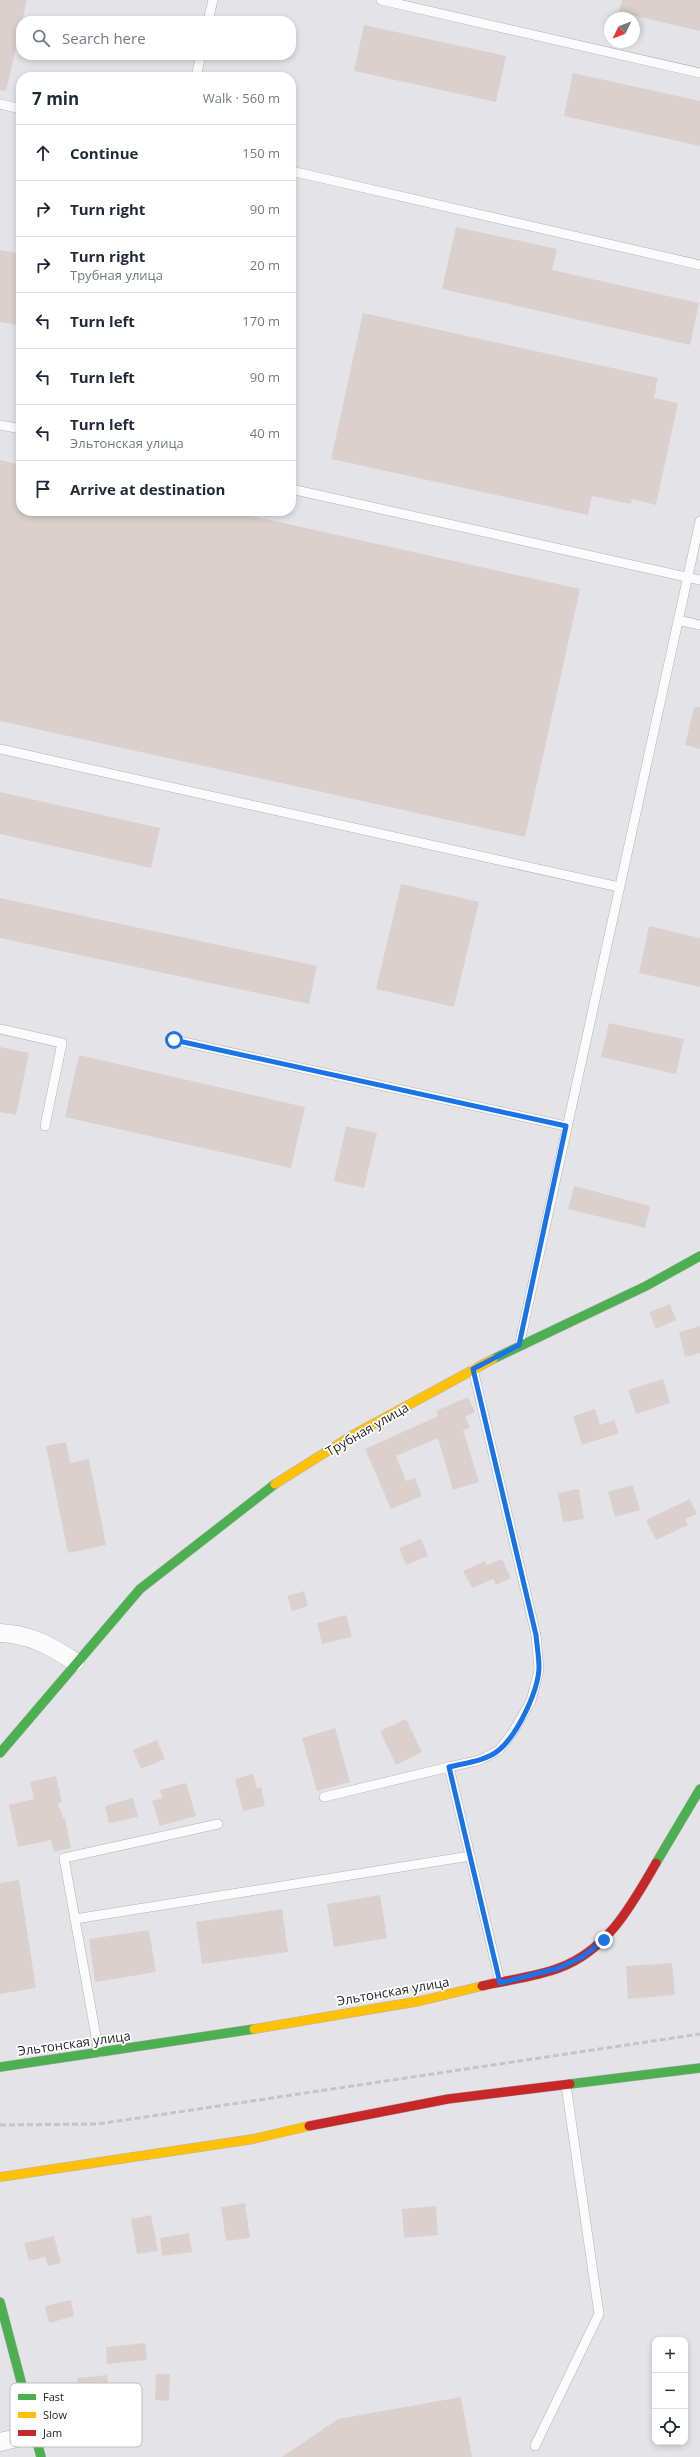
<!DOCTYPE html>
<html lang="en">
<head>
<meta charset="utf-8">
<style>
  :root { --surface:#fff; --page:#f2f2f3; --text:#1f2937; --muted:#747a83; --line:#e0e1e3 }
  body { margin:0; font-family:"Open Sans",sans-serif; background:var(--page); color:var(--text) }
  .controls { position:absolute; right:12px; bottom:12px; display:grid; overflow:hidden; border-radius:8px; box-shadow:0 2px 6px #0003 }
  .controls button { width:36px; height:36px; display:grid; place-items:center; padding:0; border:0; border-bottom:1px solid var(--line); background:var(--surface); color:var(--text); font:20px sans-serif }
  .compass { position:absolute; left:604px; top:12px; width:36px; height:36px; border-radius:50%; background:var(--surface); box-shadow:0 2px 6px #0003; rotate:227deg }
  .stop { position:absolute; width:12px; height:12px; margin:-9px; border:3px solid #1a73e8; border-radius:50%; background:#fff }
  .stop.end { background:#1a73e8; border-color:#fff; box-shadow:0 1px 4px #0008 }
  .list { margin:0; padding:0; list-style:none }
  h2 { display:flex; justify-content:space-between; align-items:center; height:52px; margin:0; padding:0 16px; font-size:17px }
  h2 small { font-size:13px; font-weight:400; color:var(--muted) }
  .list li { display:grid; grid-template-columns:26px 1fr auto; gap:12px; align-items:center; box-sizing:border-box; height:56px; padding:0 16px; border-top:1px solid var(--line) }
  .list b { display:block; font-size:15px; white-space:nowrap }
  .list p { margin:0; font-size:13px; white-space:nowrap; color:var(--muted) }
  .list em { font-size:13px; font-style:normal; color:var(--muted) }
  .icon { flex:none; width:22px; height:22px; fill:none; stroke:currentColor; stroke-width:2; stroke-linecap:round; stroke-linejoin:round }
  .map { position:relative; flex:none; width:700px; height:2457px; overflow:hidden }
  .search { position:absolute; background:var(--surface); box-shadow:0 2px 6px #0003; left:16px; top:16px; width:280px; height:44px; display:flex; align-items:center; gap:10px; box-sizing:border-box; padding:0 14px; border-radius:16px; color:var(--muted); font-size:15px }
  .panel { position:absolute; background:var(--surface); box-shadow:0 2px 6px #0003; left:16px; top:72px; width:280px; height:444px; border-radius:16px }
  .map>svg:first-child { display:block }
  .building { fill:#dbd0ce }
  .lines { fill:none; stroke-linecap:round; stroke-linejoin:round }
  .lane-casing { stroke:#b2b2b5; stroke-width:10 }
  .street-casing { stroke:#b2b2b5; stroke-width:19 }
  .fast-casing { stroke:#b2b2b5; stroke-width:10 }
  .slow-casing { stroke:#b2b2b5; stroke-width:10 }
  .jam-casing { stroke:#b2b2b5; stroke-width:10 }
  .lane { stroke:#fbfbfc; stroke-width:9 }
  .street { stroke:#fbfbfc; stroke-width:18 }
  .fast { stroke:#4caf50; stroke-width:9 }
  .slow { stroke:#ffc107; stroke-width:9 }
  .jam { stroke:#c62828; stroke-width:9 }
  .rail { stroke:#c5c5c5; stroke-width:3; stroke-dasharray:6 3; stroke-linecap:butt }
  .route { stroke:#1a73e8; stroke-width:5 }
  .labels { text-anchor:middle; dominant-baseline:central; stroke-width:3.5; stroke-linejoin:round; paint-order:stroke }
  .street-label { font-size:13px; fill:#242426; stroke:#fff }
  .key { fill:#fff; stroke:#bdbdbe; stroke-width:1 }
  .key-label { font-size:11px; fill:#242426 }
</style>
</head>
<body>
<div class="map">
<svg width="700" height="2457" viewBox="0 0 700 2457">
  <rect width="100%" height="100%" fill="#e4e4e8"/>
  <g class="building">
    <path d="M0,0H27L6,91L0,90Z"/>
    <path d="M622,0H700V31L619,12Z"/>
    <path d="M364,25L506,56L496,102L354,71Z"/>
    <path d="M573,73L700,101V146L564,116Z"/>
    <path d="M456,227L557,249L552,270L699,303L690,345L442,289Z"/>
    <path d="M0,250L21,254V326L0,322Z"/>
    <path d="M363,313L658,378L654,398L678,403L656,505L632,499L631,504L592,496L588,515L331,459Z"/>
    <path d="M0,460L21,465V511H229L580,589L525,837L0,721Z"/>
    <path d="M694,707H700V749L685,745Z"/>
    <path d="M0,792L160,828L151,868L0,834Z"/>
    <path d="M401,884L479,902L454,1007L376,989Z"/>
    <path d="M0,898L317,966L309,1004L0,938Z"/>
    <path d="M649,926L700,938V987L639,973Z"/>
    <path d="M609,1023L684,1039L676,1074L601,1057Z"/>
    <path d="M0,1047L29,1053L16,1115L0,1112Z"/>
    <path d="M79,1055L305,1107L291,1168L65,1117Z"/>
    <path d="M346,1126L377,1133L364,1188L334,1181Z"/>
    <path d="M574,1186L650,1206L645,1228L568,1209Z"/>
    <path d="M670,1304L676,1320L656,1329L649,1312Z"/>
    <path d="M700,1326V1353L685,1357L679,1332Z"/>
    <path d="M663,1379L670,1403L636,1414L628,1390Z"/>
    <path d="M468,1397L475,1412L465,1417L470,1428L463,1430L479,1482L453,1490L438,1438L396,1456L406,1481L415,1478L422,1496L391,1509L365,1449L438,1416L436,1411Z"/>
    <path d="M595,1409L600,1425L614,1420L619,1433L582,1445L573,1416Z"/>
    <path d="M66,1442L70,1463L89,1459L106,1545L68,1553L46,1446Z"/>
    <path d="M633,1485L640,1510L615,1517L608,1492Z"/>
    <path d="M579,1489L584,1519L563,1522L558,1493Z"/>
    <path d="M690,1499L697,1514L685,1519L688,1525L656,1540L646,1520Z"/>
    <path d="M421,1539L428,1556L406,1565L399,1548Z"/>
    <path d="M502,1559L511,1578L496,1585L493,1579L472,1588L463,1571L485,1561L487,1565Z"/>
    <path d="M304,1591L308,1606L292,1611L287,1596Z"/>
    <path d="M346,1615L352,1637L322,1644L317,1623Z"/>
    <path d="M406,1719L422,1752L396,1765L380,1731Z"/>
    <path d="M335,1728L350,1782L317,1791L302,1738Z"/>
    <path d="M157,1740L165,1759L141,1769L133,1750Z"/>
    <path d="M253,1774L257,1788L261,1787L265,1806L243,1811L235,1779Z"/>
    <path d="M56,1776L62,1802L58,1804L63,1818H65L71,1848L54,1852L51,1840L18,1847L9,1805L34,1799L30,1782Z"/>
    <path d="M186,1783L196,1816L160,1826L152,1801L163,1798L160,1790Z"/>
    <path d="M133,1798L138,1817L109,1823L105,1806Z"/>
    <path d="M19,1880L36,1988L0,1994V1883Z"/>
    <path d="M380,1895L387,1938L334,1947L327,1904Z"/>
    <path d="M282,1909L288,1952L202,1964L196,1922Z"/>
    <path d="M149,1930L156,1972L95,1982L89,1939Z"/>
    <path d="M672,1963L675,1995L628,1999L626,1966Z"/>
    <path d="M245,2203L250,2238L226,2241L221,2207Z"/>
    <path d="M436,2206L438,2235L404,2238L402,2209Z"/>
    <path d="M151,2215L158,2251L137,2254L131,2219Z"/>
    <path d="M189,2233L192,2252L162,2256L160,2238Z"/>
    <path d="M54,2236L61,2263L48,2266L45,2257L29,2261L24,2243Z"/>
    <path d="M71,2300L74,2316L49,2323L45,2306Z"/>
    <path d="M145,2343L147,2360L107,2364L106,2347Z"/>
    <path d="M156,2374H170L169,2401L155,2400Z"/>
    <path d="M107,2375L112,2411L82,2415L77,2378Z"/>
    <path d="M461,2397L472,2457H282L338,2419Z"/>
  </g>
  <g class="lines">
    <defs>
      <g id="lane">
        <path d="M381,0L700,73"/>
        <path d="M208,21L213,0"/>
        <path d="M196,77L201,55"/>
        <path d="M0,104L21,109"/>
        <path d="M291,171L700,265"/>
        <path d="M0,425L21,429"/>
        <path d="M291,489L700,580"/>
        <path d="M678,620L700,625"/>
        <path d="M0,749L619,887"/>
        <path d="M0,1029L62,1043L45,1126"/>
        <path d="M174,1040L566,1126"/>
        <path d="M520,1342L700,521"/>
        <path d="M449,1767L480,1760L499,1750L513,1732L531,1701L539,1670L536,1635L473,1369"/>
        <path d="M324,1797L449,1767L500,1982"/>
        <path d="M75,1919L470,1856"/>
        <path d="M99,2053L64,1858L218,1824"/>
        <path d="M535,2446L599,2314L566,2085"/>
      </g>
      <g id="street">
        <path d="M0,1633C30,1634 51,1646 75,1662"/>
        <path d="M0,2442L35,2434"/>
      </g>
      <g id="fast">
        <path d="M493,1359L646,1286L700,1256"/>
        <path d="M0,1753L140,1589L275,1484"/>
        <path d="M656,1863L700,1789"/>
        <path d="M0,2067L254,2029"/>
        <path d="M570,2084L700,2068"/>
        <path d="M0,2302L41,2457"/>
      </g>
      <g id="slow">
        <path d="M275,1484L353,1435L493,1359"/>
        <path d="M254,2029L420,2001L482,1986"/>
        <path d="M0,2177L253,2139L309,2126"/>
      </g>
      <g id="jam">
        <path d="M482,1986C507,1980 535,1977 559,1968C608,1950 632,1904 656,1863"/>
        <path d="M309,2126L448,2099L570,2084"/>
      </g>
    </defs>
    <use href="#lane" class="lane-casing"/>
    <use href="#street" class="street-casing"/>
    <use href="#fast" class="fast-casing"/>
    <use href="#slow" class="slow-casing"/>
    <use href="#jam" class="jam-casing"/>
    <use href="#lane" class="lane"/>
    <use href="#street" class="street"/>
    <use href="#fast" class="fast"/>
    <use href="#slow" class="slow"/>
    <use href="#jam" class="jam"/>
    <path class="rail" d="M0,2125L98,2124L700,2034"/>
  </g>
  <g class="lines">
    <path class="route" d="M174,1040L566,1126L519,1345L473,1369L536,1635C537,1646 539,1657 539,1668C538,1692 517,1735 499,1750C486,1761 465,1763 449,1767L500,1983L559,1968L582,1957L604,1940"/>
  </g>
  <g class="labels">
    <g class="street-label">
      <text transform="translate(367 1429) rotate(-30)">Трубная улица</text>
      <text transform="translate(393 1991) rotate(-10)">Эльтонская улица</text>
      <text transform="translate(74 2043) rotate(-8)">Эльтонская улица</text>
    </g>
  </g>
  <rect x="10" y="2383" width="132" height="64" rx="6" class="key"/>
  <rect x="18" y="2394" width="18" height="6" fill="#4caf50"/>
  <rect x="18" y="2412" width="18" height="6" fill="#ffc107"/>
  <rect x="18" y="2430" width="18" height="6" fill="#c62828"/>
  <g class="key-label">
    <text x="43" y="2401">Fast</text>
    <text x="43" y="2419">Slow</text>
    <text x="43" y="2437">Jam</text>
  </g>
</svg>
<div class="controls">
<button>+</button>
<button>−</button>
<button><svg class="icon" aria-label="locate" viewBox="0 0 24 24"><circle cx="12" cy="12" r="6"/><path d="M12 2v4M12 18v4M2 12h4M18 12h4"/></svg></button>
</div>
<svg class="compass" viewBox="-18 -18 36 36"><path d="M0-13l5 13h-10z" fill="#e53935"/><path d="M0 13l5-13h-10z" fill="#747a83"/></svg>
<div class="stop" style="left:174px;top:1040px"></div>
<div class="stop end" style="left:604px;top:1940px"></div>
<div class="search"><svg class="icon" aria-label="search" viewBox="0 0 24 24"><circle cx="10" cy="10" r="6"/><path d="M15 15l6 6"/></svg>Search here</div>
<section class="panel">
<h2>7 min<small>Walk · 560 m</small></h2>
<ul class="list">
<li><svg class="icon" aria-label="ahead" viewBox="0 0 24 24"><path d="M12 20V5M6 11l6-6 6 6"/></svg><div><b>Continue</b></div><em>150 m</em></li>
<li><svg class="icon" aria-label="right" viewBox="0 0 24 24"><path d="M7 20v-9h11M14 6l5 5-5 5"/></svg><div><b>Turn right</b></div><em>90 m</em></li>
<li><svg class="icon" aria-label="right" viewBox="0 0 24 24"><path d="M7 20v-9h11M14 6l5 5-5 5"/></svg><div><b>Turn right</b><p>Трубная улица</p></div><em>20 m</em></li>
<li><svg class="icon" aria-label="left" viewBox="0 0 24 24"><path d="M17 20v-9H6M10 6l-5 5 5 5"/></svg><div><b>Turn left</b></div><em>170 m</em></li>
<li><svg class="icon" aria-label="left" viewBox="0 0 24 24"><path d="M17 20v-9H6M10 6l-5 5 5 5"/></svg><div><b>Turn left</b></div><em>90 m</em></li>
<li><svg class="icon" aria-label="left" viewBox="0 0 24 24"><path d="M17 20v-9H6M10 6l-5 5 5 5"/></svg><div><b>Turn left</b><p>Эльтонская улица</p></div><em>40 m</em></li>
<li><svg class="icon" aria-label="arrive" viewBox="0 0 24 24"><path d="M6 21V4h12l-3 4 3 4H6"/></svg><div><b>Arrive at destination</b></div></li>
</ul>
</section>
</div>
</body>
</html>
